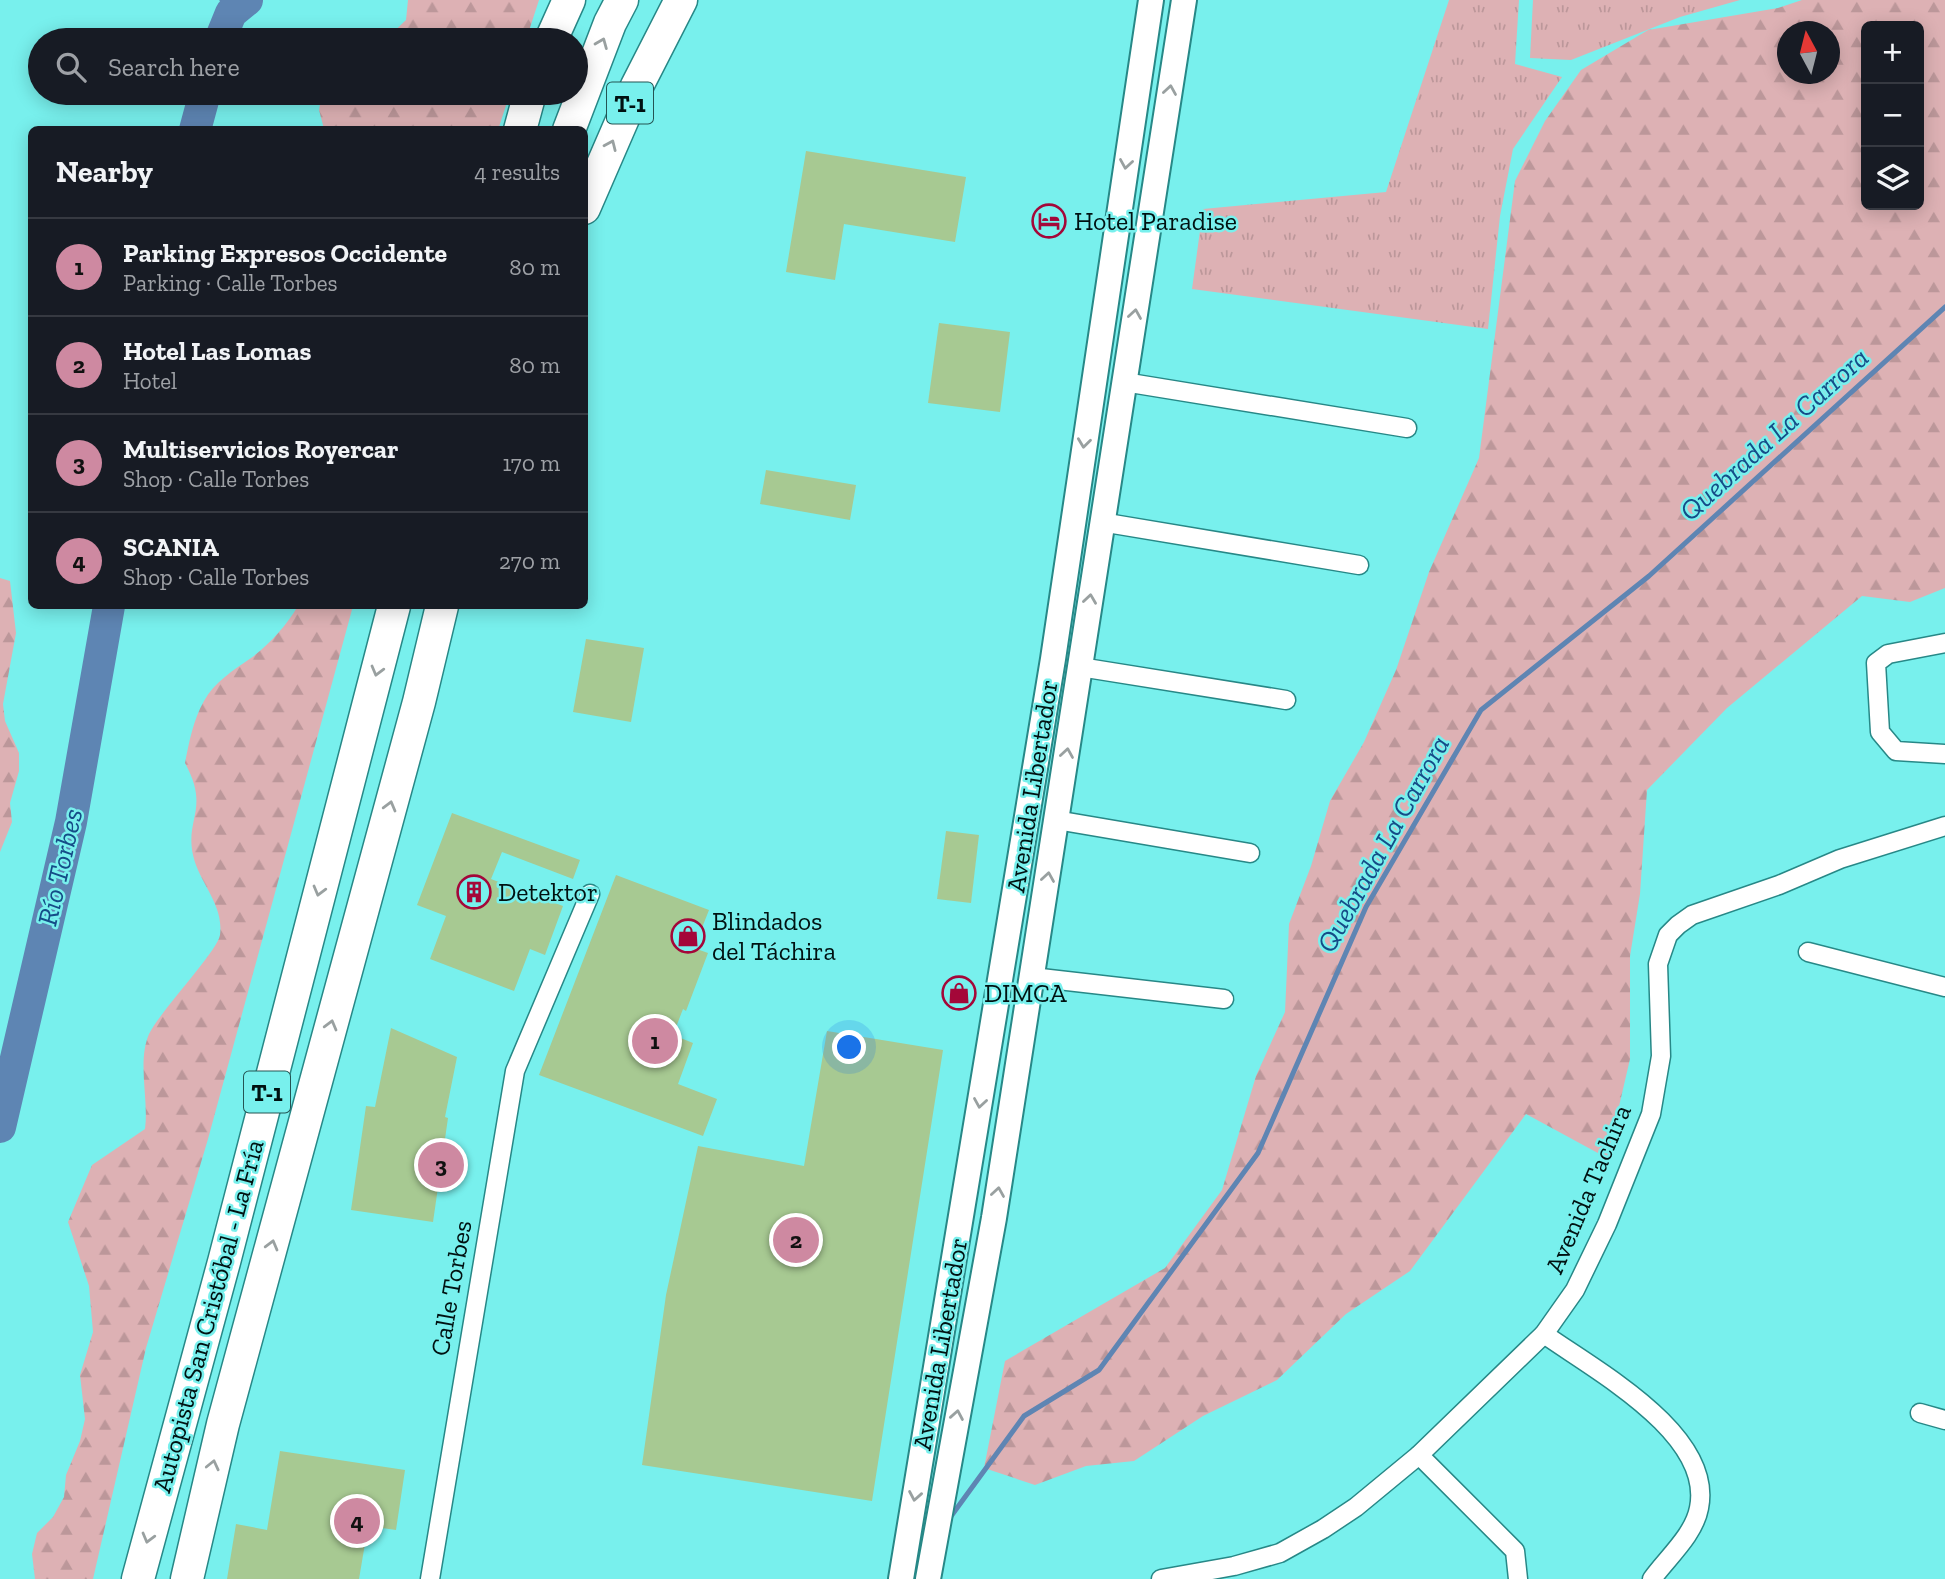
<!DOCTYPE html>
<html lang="en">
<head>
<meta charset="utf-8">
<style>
  :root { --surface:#171b24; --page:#20242c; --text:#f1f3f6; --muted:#9ea1a6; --line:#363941; --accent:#ce89a1 }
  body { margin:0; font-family:"Zilla Slab",serif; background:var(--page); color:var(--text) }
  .controls { position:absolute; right:21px; top:21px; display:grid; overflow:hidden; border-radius:10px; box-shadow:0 4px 18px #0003 }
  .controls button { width:63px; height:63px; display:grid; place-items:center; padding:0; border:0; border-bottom:2px solid var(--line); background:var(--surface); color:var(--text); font:35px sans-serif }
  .compass { position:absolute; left:1777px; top:21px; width:63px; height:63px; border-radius:50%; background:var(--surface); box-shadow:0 4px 18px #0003; rotate:353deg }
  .you { position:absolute; left:850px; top:1048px; width:24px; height:24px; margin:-18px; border:5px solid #fff; border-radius:50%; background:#1a73e8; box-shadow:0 0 0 10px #1a73e833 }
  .badge { display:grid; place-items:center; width:46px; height:46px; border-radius:50%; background:var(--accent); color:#111; font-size:23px; font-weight:700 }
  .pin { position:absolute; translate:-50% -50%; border:4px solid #fff; box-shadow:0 2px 7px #0006 }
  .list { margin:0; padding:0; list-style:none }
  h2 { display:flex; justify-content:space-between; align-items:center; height:91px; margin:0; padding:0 28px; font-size:30px }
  h2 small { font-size:23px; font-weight:400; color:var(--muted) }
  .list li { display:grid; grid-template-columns:46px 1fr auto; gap:21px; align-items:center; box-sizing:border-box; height:98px; padding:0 28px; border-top:2px solid var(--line) }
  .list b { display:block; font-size:26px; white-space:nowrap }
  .list p { margin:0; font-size:23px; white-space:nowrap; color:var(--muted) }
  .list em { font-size:23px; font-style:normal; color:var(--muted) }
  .icon { flex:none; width:38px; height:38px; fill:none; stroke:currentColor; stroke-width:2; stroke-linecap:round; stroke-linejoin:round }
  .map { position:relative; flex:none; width:1945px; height:1579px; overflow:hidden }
  .search { position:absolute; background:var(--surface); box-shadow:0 4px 18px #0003; left:28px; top:28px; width:560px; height:77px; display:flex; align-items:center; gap:18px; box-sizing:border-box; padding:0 24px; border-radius:38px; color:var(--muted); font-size:26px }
  .panel { position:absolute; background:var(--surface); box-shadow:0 4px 18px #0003; left:28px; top:126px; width:560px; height:483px; border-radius:10px }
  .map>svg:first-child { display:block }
  .grass { fill:url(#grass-tufts) }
  .forest { fill:url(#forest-firs); fill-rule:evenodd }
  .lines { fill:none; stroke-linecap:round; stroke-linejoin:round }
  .stream { stroke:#5e85b3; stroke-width:5 }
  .river { stroke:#5e85b3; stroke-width:32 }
  .building { fill:#a7c992 }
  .minor-casing { stroke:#278887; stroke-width:21 }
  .secondary-casing { stroke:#278887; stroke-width:28 }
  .motorway-casing { stroke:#278887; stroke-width:35 }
  .minor { stroke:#fff; stroke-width:18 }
  .secondary { stroke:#fff; stroke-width:24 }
  .motorway { stroke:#fff; stroke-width:32 }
  .oneway { stroke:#99a0a0 }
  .labels { text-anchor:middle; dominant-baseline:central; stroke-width:5; stroke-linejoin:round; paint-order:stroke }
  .shield { fill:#78f0ed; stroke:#245453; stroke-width:2 }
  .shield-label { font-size:24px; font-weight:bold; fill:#011 }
  .poi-label { font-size:26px; fill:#011; stroke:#78f0ed; text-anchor:start }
  .street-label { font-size:26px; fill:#011; stroke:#78f0ed }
  .water-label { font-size:28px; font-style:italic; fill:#154c87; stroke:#78f0ed }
</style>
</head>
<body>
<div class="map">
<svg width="1945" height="1579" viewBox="0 0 1945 1579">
  <defs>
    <pattern id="grass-tufts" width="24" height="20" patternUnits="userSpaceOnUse" patternTransform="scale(1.75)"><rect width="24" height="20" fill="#ddb1b4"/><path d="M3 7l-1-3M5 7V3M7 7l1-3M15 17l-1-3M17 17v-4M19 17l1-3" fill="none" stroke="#bc979a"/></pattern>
    <pattern id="forest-firs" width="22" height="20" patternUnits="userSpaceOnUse" patternTransform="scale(1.75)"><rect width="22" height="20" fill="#ddb1b4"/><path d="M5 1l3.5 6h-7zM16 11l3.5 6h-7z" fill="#bc979a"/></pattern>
  </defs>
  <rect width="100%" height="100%" fill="#78f0ed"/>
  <g class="grass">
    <path d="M1449,0H1519L1515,64L1562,77L1513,149L1500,216L1488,329L1192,289L1203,209L1386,192Z"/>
    <path d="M1533,0H1740L1680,17L1571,60L1530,58Z"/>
  </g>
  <g class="forest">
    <path d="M408,0H539L526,40H385L406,20Z"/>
    <path d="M1802,0H1945V588L1910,602L1862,596L1727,708L1647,790L1640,894L1630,956V1059L1607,1158L1526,1114L1410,1271L1346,1314L1277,1380L1203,1416L1134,1461L1086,1466L1035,1485L984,1468L1005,1361L1165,1268L1222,1190L1256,1076L1285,1012L1289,924L1311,866L1330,801L1364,742L1396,670L1429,572L1479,458L1515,181L1545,121L1581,70L1648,30L1778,8ZM1866,26H1919V205H1866ZM1787,32H1829V74H1787Z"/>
    <path d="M322,93H510L498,130L324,129L319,110Z"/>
    <path d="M0,578L10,581L16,633L3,704L5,721L19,753V771L10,803L12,822L0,852Z"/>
    <path d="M298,606H353L208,1139L146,1348L93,1579H35L32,1554L37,1533L53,1517L64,1497L66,1475L80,1441L85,1419L80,1375L93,1332L89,1286L68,1222L92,1165L145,1129C149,1099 137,1062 149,1034C161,1010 217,952 220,935C224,904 199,883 193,855C185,818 210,809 185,763C189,743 193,720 204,701C214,682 234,670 251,658C270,644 286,626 298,606Z"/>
  </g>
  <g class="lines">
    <g class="stream">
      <path d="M222,0L231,13"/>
      <path d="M949,1519L1024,1416L1099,1370L1258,1153L1366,907L1481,710L1649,576L1945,307"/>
    </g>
    <g class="river">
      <path d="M220,40L231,13L247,0"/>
      <path d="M195,130L205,93"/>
      <path d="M0,1127L71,822L109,606"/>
    </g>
  </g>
  <g class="building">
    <path d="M806,151L966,177L955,242L844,224L835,280L786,272Z"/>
    <path d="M939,323L1010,332L1000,412L928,403Z"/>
    <path d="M766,470L856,485L850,520L760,504Z"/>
    <path d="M586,639L644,648L631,722L573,712Z"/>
    <path d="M452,813L580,860L573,879L502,852L491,879L563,906L545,955L530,949L514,991L430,959L446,916L417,905Z"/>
    <path d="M946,831L979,835L971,903L937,899Z"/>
    <path d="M616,875L709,910L694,948L708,953L686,1011L683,1009L673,1035L693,1043L678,1084L717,1099L703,1136L539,1075Z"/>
    <path d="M391,1028L457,1057L445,1117L448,1118L433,1222L351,1210L366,1106L375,1107Z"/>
    <path d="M827,1031L943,1050L872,1501L642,1465L666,1295L698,1146L804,1166Z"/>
    <path d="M280,1451L405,1470L396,1530L368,1526L359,1579H227L236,1524L267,1530Z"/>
  </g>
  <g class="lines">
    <defs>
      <g id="minor">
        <path d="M1124,382L1407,428"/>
        <path d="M1101,522L1359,565"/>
        <path d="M1945,643L1888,654L1876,663L1880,732L1896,751L1945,754"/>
        <path d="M1080,667L1286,700"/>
        <path d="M1056,820L1250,853"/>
        <path d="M1808,952L1945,987"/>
        <path d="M1032,977L1224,999"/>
        <path d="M1544,1334C1596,1371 1714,1434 1699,1508C1694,1535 1667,1558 1652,1579"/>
        <path d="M1920,1413L1945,1420"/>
        <path d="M1419,1455L1515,1551L1518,1579"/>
        <path d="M430,1579L515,1071L590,894"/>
        <path d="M1161,1579L1234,1566L1280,1553L1323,1529L1356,1507L1419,1455L1544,1334L1575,1290L1607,1224L1651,1114L1661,1056L1658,964L1668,935L1678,925L1692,915L1779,885L1840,859L1945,826"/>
      </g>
      <g id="secondary">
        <path d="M901,1579L1053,659L1151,0"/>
        <path d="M928,1579L994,1218L1184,0"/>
      </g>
      <g id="motorway">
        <path d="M551,40L569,0"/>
        <path d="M520,130L530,93"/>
        <path d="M569,130L610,23L622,0"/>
        <path d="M584,208L637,86L681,0"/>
        <path d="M138,1579L224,1262L394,606"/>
        <path d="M187,1579L223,1424L419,702L442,606"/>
      </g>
    </defs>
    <use href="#minor" class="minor-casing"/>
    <use href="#secondary" class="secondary-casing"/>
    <use href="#motorway" class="motorway-casing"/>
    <use href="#minor" class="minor"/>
    <use href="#secondary" class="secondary"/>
    <use href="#motorway" class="motorway"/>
  </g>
  <defs><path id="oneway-chevron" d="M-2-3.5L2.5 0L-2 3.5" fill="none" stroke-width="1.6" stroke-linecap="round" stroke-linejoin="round" transform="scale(1.75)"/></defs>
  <g class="oneway">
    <use href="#oneway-chevron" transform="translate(602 43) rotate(-68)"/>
    <use href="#oneway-chevron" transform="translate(1170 90) rotate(-81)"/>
    <use href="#oneway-chevron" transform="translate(611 145) rotate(-66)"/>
    <use href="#oneway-chevron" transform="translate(1126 164) rotate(99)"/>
    <use href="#oneway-chevron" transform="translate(1135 314) rotate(-81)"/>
    <use href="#oneway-chevron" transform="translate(1084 443) rotate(97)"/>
    <use href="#oneway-chevron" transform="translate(1090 599) rotate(-82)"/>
    <use href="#oneway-chevron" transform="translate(377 671) rotate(105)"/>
    <use href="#oneway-chevron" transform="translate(1067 753) rotate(-81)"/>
    <use href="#oneway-chevron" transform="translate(390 806) rotate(-75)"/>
    <use href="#oneway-chevron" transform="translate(1048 877) rotate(-81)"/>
    <use href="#oneway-chevron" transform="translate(319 891) rotate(105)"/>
    <use href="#oneway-chevron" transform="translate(331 1025) rotate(-75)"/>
    <use href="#oneway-chevron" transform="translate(980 1103) rotate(99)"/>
    <use href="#oneway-chevron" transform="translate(998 1192) rotate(-81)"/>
    <use href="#oneway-chevron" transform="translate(272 1245) rotate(-75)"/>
    <use href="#oneway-chevron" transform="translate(957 1415) rotate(-80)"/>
    <use href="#oneway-chevron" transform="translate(213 1465) rotate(-77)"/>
    <use href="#oneway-chevron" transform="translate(915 1496) rotate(100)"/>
    <use href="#oneway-chevron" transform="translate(148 1538) rotate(105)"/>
  </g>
  <defs>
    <symbol id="hotel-ring" viewBox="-11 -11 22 22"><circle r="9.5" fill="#78f0ed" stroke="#a40739" stroke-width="1.5"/><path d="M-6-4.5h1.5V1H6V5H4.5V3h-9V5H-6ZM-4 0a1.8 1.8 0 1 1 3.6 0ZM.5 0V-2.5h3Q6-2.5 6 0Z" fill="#a40739"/></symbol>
    <symbol id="building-ring" viewBox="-11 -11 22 22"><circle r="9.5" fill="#78f0ed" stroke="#a40739" stroke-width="1.5"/><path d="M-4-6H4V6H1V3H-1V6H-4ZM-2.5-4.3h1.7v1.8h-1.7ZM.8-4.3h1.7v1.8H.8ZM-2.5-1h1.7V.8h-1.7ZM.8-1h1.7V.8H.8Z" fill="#a40739"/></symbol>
    <symbol id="shop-ring" viewBox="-11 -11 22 22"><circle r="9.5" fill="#78f0ed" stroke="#a40739" stroke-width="1.5"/><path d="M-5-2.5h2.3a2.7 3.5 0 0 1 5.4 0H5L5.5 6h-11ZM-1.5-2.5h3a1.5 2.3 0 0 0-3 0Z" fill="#a40739"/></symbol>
  </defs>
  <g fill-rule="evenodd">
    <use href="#hotel-ring" x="1030" y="202" width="38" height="38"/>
    <use href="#building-ring" x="455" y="873" width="38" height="38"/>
    <use href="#shop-ring" x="669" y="917" width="38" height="38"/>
    <use href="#shop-ring" x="940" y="974" width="38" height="38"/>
  </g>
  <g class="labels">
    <g class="shield">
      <rect x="607" y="82.5" width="46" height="41" rx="5"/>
      <rect x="244" y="1071.5" width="46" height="41" rx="5"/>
    </g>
    <g class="shield-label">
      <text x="630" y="103">T-1</text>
      <text x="267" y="1092">T-1</text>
    </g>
    <g class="poi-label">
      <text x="1074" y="221">Hotel Paradise</text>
      <text x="498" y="892">Detektor</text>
      <text x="712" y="921">Blindados<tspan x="712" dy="30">del Táchira</tspan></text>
      <text x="984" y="993">DIMCA</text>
    </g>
    <g class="street-label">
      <text transform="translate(1032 786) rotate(-81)">Avenida Libertador</text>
      <text transform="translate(1588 1189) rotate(-67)">Avenida Tachira</text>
      <text transform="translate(451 1288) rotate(-80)">Calle Torbes</text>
      <text transform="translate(208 1316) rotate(-75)">Autopista San Cristóbal - La Fría</text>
      <text transform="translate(940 1344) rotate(-80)">Avenida Libertador</text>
    </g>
    <g class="water-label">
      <text transform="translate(1774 434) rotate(-42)">Quebrada La Carrora</text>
      <text transform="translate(1383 844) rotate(-61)">Quebrada La Carrora</text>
      <text transform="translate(60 867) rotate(-77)">Río Torbes</text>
    </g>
  </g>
</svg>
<div class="controls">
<button>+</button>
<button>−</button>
<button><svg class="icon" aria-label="layers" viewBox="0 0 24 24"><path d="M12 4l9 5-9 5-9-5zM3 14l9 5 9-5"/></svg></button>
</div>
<svg class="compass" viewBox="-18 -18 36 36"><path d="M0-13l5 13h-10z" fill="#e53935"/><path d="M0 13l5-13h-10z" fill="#9ea1a6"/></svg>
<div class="you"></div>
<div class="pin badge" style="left:655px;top:1041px">1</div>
<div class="pin badge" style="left:796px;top:1240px">2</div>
<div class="pin badge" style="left:441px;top:1165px">3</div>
<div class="pin badge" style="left:357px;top:1521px">4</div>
<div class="search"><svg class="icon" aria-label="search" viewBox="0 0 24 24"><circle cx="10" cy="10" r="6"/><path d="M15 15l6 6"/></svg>Search here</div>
<section class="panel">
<h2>Nearby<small>4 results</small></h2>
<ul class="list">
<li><span class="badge">1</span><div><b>Parking Expresos Occidente</b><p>Parking · Calle Torbes</p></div><em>80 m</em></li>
<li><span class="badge">2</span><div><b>Hotel Las Lomas</b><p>Hotel</p></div><em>80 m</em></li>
<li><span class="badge">3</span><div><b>Multiservicios Royercar</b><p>Shop · Calle Torbes</p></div><em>170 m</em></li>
<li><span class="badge">4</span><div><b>SCANIA</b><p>Shop · Calle Torbes</p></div><em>270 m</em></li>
</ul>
</section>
</div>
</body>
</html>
